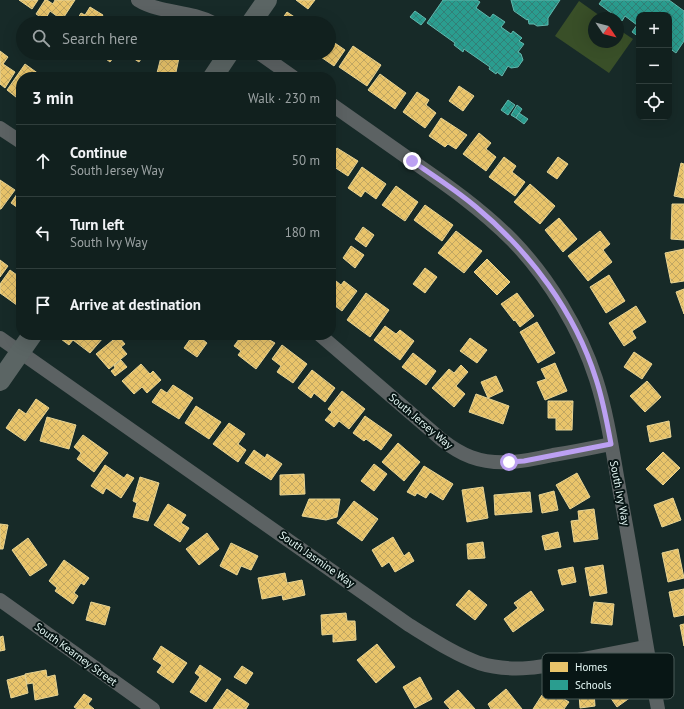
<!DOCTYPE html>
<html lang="en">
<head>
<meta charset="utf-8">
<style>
  :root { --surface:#11201e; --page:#1e2d2b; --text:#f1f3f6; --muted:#9ca3a4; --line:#303e3c }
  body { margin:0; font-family:"PT Sans",sans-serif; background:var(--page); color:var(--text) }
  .controls { position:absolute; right:12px; top:12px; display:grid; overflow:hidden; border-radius:8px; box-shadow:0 4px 16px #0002 }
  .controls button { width:36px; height:36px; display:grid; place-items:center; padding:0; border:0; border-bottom:1px solid var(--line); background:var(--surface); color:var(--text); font:20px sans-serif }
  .compass { position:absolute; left:588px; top:12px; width:36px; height:36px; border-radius:50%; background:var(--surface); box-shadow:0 4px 16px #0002; rotate:125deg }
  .stop { position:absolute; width:12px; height:12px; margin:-9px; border:3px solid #bca0f2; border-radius:50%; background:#fff }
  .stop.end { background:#bca0f2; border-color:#fff; box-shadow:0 1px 4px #0008 }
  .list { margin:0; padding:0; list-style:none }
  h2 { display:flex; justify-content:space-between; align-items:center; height:52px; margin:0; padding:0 16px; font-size:17px }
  h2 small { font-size:13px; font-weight:400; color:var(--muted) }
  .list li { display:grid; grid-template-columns:26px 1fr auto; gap:12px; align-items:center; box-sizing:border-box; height:72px; padding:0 16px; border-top:1px solid var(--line) }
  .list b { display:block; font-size:15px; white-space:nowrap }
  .list p { margin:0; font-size:13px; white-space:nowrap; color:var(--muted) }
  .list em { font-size:13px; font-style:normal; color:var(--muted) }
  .icon { flex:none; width:22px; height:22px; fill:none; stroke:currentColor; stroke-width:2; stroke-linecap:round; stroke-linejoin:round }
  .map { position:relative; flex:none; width:684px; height:709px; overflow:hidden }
  .search { position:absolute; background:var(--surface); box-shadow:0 4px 16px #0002; left:16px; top:16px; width:320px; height:44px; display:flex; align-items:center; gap:10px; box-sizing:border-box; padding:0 14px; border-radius:22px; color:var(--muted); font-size:15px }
  .panel { position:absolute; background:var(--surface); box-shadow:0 4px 16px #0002; left:16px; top:72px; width:320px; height:268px; border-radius:16px }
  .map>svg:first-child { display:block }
  .garden { fill:#394f28 }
  .homes { fill:url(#homes-cross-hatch); stroke:#e8d494 }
  .schools { fill:url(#schools-cross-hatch); stroke:#62b8ae }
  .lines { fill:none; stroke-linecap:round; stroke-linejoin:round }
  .street { stroke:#5c6263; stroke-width:14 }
  .secondary { stroke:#5b6564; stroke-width:20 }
  .route { stroke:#bca0f2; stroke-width:5 }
  .labels { text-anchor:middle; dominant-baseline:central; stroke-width:4; stroke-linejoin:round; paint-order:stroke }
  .street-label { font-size:11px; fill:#e5f8f5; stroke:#081615 }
  .key { fill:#081615; stroke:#4a5a58; stroke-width:1 }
  .key-label { font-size:11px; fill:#e5f8f5 }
</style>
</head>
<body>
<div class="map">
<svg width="684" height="709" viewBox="0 0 684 709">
  <defs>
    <pattern id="homes-cross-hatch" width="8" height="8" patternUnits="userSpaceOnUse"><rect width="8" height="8" fill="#e9c46a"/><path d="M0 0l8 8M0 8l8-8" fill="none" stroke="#c0a662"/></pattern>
    <pattern id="schools-cross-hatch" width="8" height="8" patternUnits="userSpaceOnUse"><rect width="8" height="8" fill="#2a9d8f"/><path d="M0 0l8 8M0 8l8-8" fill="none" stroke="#338077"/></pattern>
  </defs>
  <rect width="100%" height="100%" fill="#172a28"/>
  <path class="garden" d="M579,1L603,18H594V42H618V29L633,39L609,73L555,36Z"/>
  <g class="homes">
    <path d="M19,0H38L32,9Z"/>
    <path d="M45,0H47L53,4L55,0H75L62,20L50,11L45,20L36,14Z"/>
    <path d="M296,0H315L308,9Z"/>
    <path d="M90,7L103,15L98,23H75L81,13L85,15Z"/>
    <path d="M287,12L299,20L298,23H279Z"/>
    <path d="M329,39L345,50L334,66L315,53H329Z"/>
    <path d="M353,46L381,65L367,86L339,67Z"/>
    <path d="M0,51L8,57L3,64L15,72L5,88L0,84Z"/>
    <path d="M98,53H117L110,62Z"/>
    <path d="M125,53H145L139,62Z"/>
    <path d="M162,53H180L175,77L157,73Z"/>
    <path d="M25,64L43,77H21V101L7,90Z"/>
    <path d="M152,73L157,77H149Z"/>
    <path d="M380,74L406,93L395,109L368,90Z"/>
    <path d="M459,86L474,96L463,111L449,101Z"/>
    <path d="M417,92L429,100L426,105L436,113L425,128L403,112Z"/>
    <path d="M441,118L467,135L456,149L448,144L445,147L429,136Z"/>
    <path d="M479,133L491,143L486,149L496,157L486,171L463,154Z"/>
    <path d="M337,148L358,161L348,176L331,165V157Z"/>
    <path d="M504,157L516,166L512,172L525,182L515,196L489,177Z"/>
    <path d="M558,157L568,164L557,179L547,172Z"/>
    <path d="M681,163L684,164V198L674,196Z"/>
    <path d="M362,167L386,184L376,199L365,191L361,197L348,188Z"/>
    <path d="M0,180L15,190L1,209H0Z"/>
    <path d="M530,184L555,206L540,224L514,202Z"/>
    <path d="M396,186L418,202L405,221L382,205Z"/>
    <path d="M21,188V210L11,203Z"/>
    <path d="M672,204H684V240L671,239Z"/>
    <path d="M425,205L453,225L442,241L414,220Z"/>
    <path d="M559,218L577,239L563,252L545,230Z"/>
    <path d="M363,227L374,235L366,247L355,239Z"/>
    <path d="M456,231L482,251L464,273L438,253Z"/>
    <path d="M600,231L610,244L603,250L612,262L588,281L568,256Z"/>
    <path d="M351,246L364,255L355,268L343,258Z"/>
    <path d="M684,249V281L671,283L665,253Z"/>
    <path d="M487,259L510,282L497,295L474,272Z"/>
    <path d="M0,260L8,266L0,277Z"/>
    <path d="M425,268L437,277L425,293L413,284Z"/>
    <path d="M10,270L21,278V308L0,293V284Z"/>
    <path d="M609,275L625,301L606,313L590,287Z"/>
    <path d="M331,277L341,285L344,281L357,291L342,311L331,303Z"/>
    <path d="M684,289V314L676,292Z"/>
    <path d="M366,293L389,310L370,337L347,320Z"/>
    <path d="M517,293L534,316L520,327L515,320L514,321L501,304Z"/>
    <path d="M636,306L646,322L632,331L636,338L624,346L609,323Z"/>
    <path d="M537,322L555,353L538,363L520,332Z"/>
    <path d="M385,326L396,334L400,330L414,341L400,360L374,340Z"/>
    <path d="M64,335H99L103,338L90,353L73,340L69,345L61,339Z"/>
    <path d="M193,335H197L207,343L197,357L184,348Z"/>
    <path d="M242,335H271L268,339L275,343L256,369L238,355L241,351L234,346Z"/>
    <path d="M118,336L125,344L121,347L127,354L109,369L96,354Z"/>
    <path d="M470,338L487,350L477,363L460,351Z"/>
    <path d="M282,345L307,364L293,383L277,372L281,366L272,359Z"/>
    <path d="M634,352L652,364L642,379L624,367Z"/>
    <path d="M413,353L436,371L426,385L402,367Z"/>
    <path d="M121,360L127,367L115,376L111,371L115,368L114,366Z"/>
    <path d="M555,363L567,391L545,400L537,382L546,379L541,369Z"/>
    <path d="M141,364L150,374L153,371L161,380L147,393L142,387L134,394L122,381Z"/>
    <path d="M461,365L468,372L456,386L465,394L454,407L432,388L449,369L454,373Z"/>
    <path d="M312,370L335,388L325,402L314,393L311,398L298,388Z"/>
    <path d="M496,376L503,391L488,398L481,382Z"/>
    <path d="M647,381L661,397L645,412L630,396Z"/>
    <path d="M173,385L193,398L179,419L152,402L161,389L167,393Z"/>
    <path d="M342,391L365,409L349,429L339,421L334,427L325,420L332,412L328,409Z"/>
    <path d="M476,394L509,406L503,424L469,412Z"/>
    <path d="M36,399L49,408L25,441L6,428L19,409L26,414Z"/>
    <path d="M548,401H573L572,430H556V418H548Z"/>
    <path d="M196,406L221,422L209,439L185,423Z"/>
    <path d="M365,416L392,435L381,450L366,439L364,441L353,433Z"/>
    <path d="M47,417L76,425L69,449L40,441Z"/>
    <path d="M669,421L671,437L650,442L647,426Z"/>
    <path d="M229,423L245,434L238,444L246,450L238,462L213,444Z"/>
    <path d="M83,435L108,453L94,472L77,459L81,453L74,447Z"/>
    <path d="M398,443L420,462L404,481L382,462Z"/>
    <path d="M254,450L265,458L267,454L282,464L271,480L245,463Z"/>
    <path d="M663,452L680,468L663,485L646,469Z"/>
    <path d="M374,464L387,474L374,491L361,481Z"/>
    <path d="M105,465L124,478L127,474L134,478L121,498L106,488L103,494L91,486Z"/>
    <path d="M424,466L453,484L443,500L430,492L426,498L417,493L415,496L407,492Z"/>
    <path d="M577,473L590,497L570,509L556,485Z"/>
    <path d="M304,474L305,494L280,495V475Z"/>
    <path d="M140,477L159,483L148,521L133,517L137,503L133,501Z"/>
    <path d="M483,487L488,518L467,522L462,490Z"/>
    <path d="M554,491L558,510L542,513L539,495Z"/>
    <path d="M530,492L532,512L495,515L494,495Z"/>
    <path d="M673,498L681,520L662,527L654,505Z"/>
    <path d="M309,499H340L337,517L326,520L302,516Z"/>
    <path d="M354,501L378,519L362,541L337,523Z"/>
    <path d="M168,504L186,515L181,523L189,528L180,542L154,525Z"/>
    <path d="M594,509L598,539L574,542L571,521L579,520L578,511Z"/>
    <path d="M0,524L8,525L3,549H0Z"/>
    <path d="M558,532L561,547L545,550L542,536Z"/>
    <path d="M207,533L219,549L199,565L186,549Z"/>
    <path d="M393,537L404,556L409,552L414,561L395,572L389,562L382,567L372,550Z"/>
    <path d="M28,538L47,565L30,576L12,550Z"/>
    <path d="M483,542L485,558L468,559L467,544Z"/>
    <path d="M231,543L258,556L251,570L241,566L237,575L220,566Z"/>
    <path d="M678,549L684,578L668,582L662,553Z"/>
    <path d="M64,560L89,578L84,585L81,583L74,593L78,596L73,604L55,591L57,588L49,581Z"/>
    <path d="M603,565L607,593L590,596L585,568Z"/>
    <path d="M573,567L576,582L562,585L558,570Z"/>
    <path d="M285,573L287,583L302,580L305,595L283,600L282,595L262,599L258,578Z"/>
    <path d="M684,589V615L674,617L669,592Z"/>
    <path d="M469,590L487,605L475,620L456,605Z"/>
    <path d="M531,591L544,610L513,632L504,619L518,608L514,603Z"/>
    <path d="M91,602L110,607L105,625L86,620Z"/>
    <path d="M594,602L614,604L612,625L591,623Z"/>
    <path d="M346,613L347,621H355L356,640L333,642V634L322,635L321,615Z"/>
    <path d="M684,624V646L680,625Z"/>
    <path d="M3,636L5,650L0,651V637Z"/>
    <path d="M377,644L395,667L376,683L357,660Z"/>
    <path d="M161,646L187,663L173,683L157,672L162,665L153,659Z"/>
    <path d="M200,665L221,679L206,702L190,692L200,677L195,673Z"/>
    <path d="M242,666L253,673L246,684L234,677Z"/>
    <path d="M46,670L47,677L55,675L58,695L35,700L33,683L27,684L25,674Z"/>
    <path d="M615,674L631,697L617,707L601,684Z"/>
    <path d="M25,675L28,693L11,698L7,680Z"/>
    <path d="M420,677L432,699L415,708L403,687Z"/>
    <path d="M227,689L249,704L246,709H213Z"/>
    <path d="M506,689L522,709H491L488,704Z"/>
    <path d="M458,690L475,709H450L444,702Z"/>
    <path d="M551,691L569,702L564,709H533L542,695L547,698Z"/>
    <path d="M594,692L595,706L580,708L579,694Z"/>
    <path d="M84,694L92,699L88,704L94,709H77L74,707Z"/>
  </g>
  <g class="schools">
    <path d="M443,0H477L480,2L476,8L490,18L493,14L505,22L501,27L511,34L513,31L522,38L519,41L524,44L518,52L521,54L523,60L518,67L511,68L508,66L502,76L497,72L496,74L489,69L490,67L464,49L463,52L454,45L455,43L427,23Z"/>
    <path d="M511,0H560L548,18V25L537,26L534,24H529L528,19L527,20L514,11Z"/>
    <path d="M602,0H669L684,11V41L676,53L669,48V15H639V37L632,32L637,25L625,16L622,21L599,4Z"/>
    <path d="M415,11L426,19L421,25L410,17Z"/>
    <path d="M508,100L515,105L508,115L501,110Z"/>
    <path d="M517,105L522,109L516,118L511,115Z"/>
    <path d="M519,113L528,119L524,124L516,118Z"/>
  </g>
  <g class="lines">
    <g class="street">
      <path d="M138,0C161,14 189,10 213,23"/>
      <path d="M259,53L293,77"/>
      <path d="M331,104C358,123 385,142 412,161C447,185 481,209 512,240C548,277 580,329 596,379C608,416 613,455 620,493C634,565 644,637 658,709"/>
      <path d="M0,128L21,142"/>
      <path d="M320,335L442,440C451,447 460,453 471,457C498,467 526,461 553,455C572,452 592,448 611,444"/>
      <path d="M0,338L409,625C432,639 454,654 479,663C513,674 549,666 583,659C604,655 625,651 646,647"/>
      <path d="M0,600L153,709"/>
    </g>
    <g class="secondary">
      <path d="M251,23L267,0"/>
      <path d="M213,77L229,53"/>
      <path d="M0,381L32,335"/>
    </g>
  </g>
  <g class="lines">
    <path class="route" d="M412,161C434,176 456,190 476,207C530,252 575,312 596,379C603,400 607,422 611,444L524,461L509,462"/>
  </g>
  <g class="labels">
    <g class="street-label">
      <text transform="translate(421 421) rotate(40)">South Jersey Way</text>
      <text transform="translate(620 493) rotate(79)">South Ivy Way</text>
      <text transform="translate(317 559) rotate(35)">South Jasmine Way</text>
      <text transform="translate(76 654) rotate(36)">South Kearney Street</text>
    </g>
  </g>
  <rect x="542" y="653" width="132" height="46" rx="6" class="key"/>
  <rect x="550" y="662" width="18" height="10" fill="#e9c46a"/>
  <rect x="550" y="680" width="18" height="10" fill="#2a9d8f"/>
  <g class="key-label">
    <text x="575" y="671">Homes</text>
    <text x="575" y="689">Schools</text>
  </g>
</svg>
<div class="controls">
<button>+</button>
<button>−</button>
<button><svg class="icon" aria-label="locate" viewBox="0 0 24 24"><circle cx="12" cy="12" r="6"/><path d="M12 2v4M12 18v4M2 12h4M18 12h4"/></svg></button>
</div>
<svg class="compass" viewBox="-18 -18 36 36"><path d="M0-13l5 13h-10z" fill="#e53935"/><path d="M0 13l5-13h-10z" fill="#9ca3a4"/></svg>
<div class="stop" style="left:509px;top:462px"></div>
<div class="stop end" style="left:412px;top:161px"></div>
<div class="search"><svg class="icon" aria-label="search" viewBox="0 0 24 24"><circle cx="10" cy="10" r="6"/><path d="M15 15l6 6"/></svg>Search here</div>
<section class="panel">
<h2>3 min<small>Walk · 230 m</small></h2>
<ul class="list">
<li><svg class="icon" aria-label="ahead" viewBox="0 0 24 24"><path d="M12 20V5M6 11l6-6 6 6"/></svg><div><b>Continue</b><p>South Jersey Way</p></div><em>50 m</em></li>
<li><svg class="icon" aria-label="left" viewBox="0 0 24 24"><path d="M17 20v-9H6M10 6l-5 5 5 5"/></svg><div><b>Turn left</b><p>South Ivy Way</p></div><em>180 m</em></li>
<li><svg class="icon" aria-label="arrive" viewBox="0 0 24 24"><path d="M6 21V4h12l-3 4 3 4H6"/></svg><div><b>Arrive at destination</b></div></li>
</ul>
</section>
</div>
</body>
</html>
